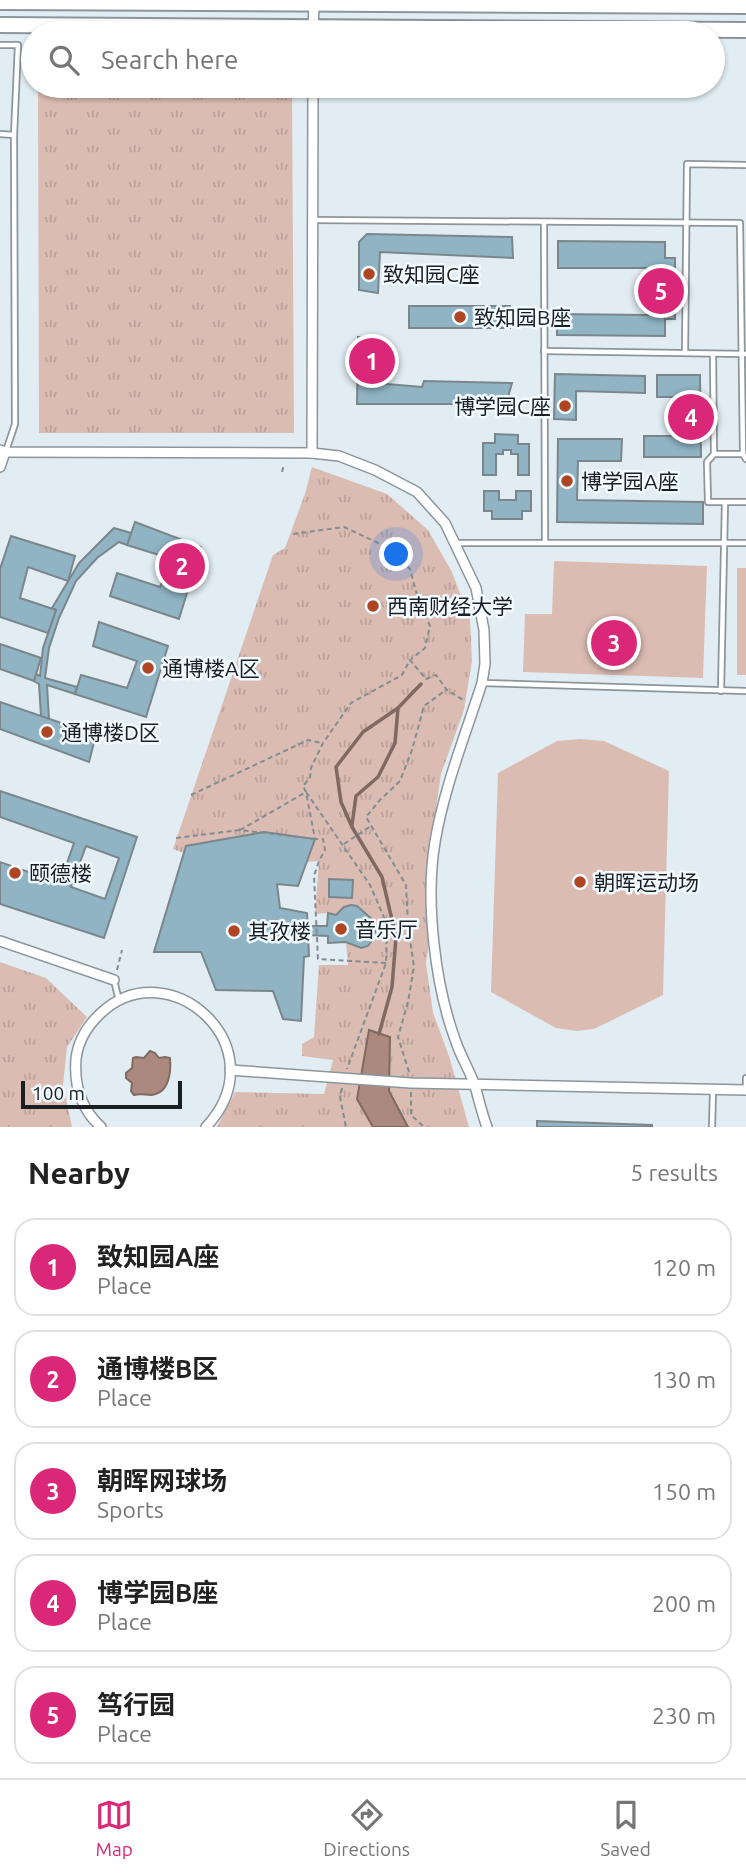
<!DOCTYPE html>
<html lang="en">
<head>
<meta charset="utf-8">
<style>
  :root { --surface:#fff; --page:#f6f6f6; --text:#222; --muted:#767676; --line:#e0e0e0; --accent:#db2777 }
  body { margin:0; font-family:Ubuntu,"Noto Sans SC",sans-serif; background:var(--page); color:var(--text) }
  .scale { position:absolute; left:21px; bottom:18px; width:161px; box-sizing:border-box; padding-left:7px; border:4px solid #1a1f21; border-top:0; font-size:19px; line-height:24px; white-space:nowrap; color:#1a1f21; -webkit-text-stroke:5px #f0faff; paint-order:stroke }
  .you { position:absolute; left:397px; top:555px; width:24px; height:24px; margin:-18px; border:5px solid #fff; border-radius:50%; background:#1a73e8; box-shadow:0 0 0 10px #1a73e833 }
  .badge { display:grid; place-items:center; width:46px; height:46px; border-radius:50%; background:var(--accent); color:#fff; font-size:23px; font-weight:700 }
  .pin { position:absolute; translate:-50% -50%; border:4px solid #fff; box-shadow:0 2px 7px #0006 }
  .list { margin:0; padding:0; list-style:none }
  h2 { display:flex; justify-content:space-between; align-items:center; height:91px; margin:0; padding:0 28px; font-size:30px }
  h2 small { font-size:23px; font-weight:400; color:var(--muted) }
  .list li { display:grid; grid-template-columns:46px 1fr auto; gap:21px; align-items:center; box-sizing:border-box; height:98px; margin:0 14px 14px; padding:0 14px; border:2px solid var(--line); border-radius:21px }
  .list b { display:block; font-size:26px; white-space:nowrap }
  .list p { margin:0; font-size:23px; white-space:nowrap; color:var(--muted) }
  .list em { font-size:23px; font-style:normal; color:var(--muted) }
  .icon { flex:none; width:38px; height:38px; fill:none; stroke:currentColor; stroke-width:2; stroke-linecap:round; stroke-linejoin:round }
  .map { position:relative; flex:none; width:746px; height:1127px; overflow:hidden }
  .search { position:absolute; background:var(--surface); box-shadow:0 2px 5px #0004; left:21px; right:21px; top:21px; height:77px; display:flex; align-items:center; gap:18px; box-sizing:border-box; padding:0 24px; border-radius:38px; color:var(--muted); font-size:26px }
  .sheet { height:651px; background:var(--surface) }
  nav { display:flex; justify-content:space-around; align-items:center; box-sizing:border-box; height:98px; border-top:2px solid var(--line); background:var(--surface); font-size:19px; color:var(--muted) }
  nav a { display:grid; justify-items:center; gap:4px }
  nav .on { color:var(--accent) }
  .map>svg:first-child { display:block }
  .grass { fill:url(#grass-tufts) }
  .pitch { fill:#dbbcb3 }
  .water { fill:#ab897e; stroke:#806962; stroke-width:2 }
  .lines { fill:none; stroke-linecap:round; stroke-linejoin:round }
  .stream { stroke:#806962; stroke-width:3.5 }
  .building { fill:#90b4c4; stroke:#7b868b; stroke-width:2; fill-rule:evenodd }
  .lane-casing { stroke:#8b969c; stroke-width:8 }
  .street-casing { stroke:#8b969c; stroke-width:12 }
  .primary-casing { stroke:#8b969c; stroke-width:18 }
  .path { stroke:#848c90; stroke-width:2; stroke-dasharray:5 3.5; stroke-linecap:butt }
  .lane { stroke:#fff; stroke-width:4.5 }
  .street { stroke:#fff; stroke-width:9 }
  .primary { stroke:#fff; stroke-width:14 }
  .poi-dot { fill:#ae4624; stroke:#f0faff; stroke-width:2.5 }
  .labels { text-anchor:middle; dominant-baseline:central; stroke-width:5; stroke-linejoin:round; paint-order:stroke }
  .poi-label { font-size:21px; fill:#1a1f21; stroke:#f0faff; text-anchor:start }
</style>
</head>
<body>
<div class="map">
<svg width="746" height="1127" viewBox="0 0 746 1127">
  <defs>
    <pattern id="grass-tufts" width="24" height="20" patternUnits="userSpaceOnUse" patternTransform="scale(1.75)"><rect width="24" height="20" fill="#dbbcb3"/><path d="M3 7l-1-3M5 7V3M7 7l1-3M15 17l-1-3M17 17v-4M19 17l1-3" fill="none" stroke="#bba19a"/></pattern>
  </defs>
  <rect width="100%" height="100%" fill="#e1edf3"/>
  <g class="grass">
    <path d="M38,86H292L294,433H39Z"/>
    <path d="M312,467L387,494L428,530L452,572L470,620L472,661L464,710L441,774L428,864L433,917L426,963L433,1013L449,1056L469,1127H217L235,1092L324,1094L333,1060L302,1056V1044L314,1037L319,965H348L346,942L361,948C374,943 375,934 374,921L357,906L344,907L336,915L328,913L315,914L319,861L307,862L315,839L264,832L186,846L184,853L173,849L273,555L285,548L305,494Z"/>
    <path d="M0,962L46,978L87,1017L67,1047L63,1085L72,1127H0Z"/>
  </g>
  <g class="pitch">
    <path d="M554,561L707,566L703,678L523,672L525,614H552Z"/>
    <rect x="737" y="568" width="9" height="107"/>
    <path d="M580,739L604,741L669,771L663,995L594,1029L576,1031L556,1028L491,992L498,773L557,741Z"/>
  </g>
  <g class="water">
    <path d="M369,1030L390,1037L389,1091L408,1127H373L357,1099Z"/>
    <path d="M150,1051L155,1053L159,1058L165,1057L170,1058C171,1071 170,1093 151,1095C145,1095 140,1093 134,1095L131,1091L132,1083L126,1078V1073L132,1068L133,1058L136,1057L144,1058Z"/>
  </g>
  <g class="lines">
    <g class="stream">
      <path d="M352,825L356,796L378,777L395,743L398,708"/>
      <path d="M379,1034L392,987L396,937L382,877L352,827L341,802L336,767L363,732L398,708L421,684"/>
    </g>
  </g>
  <g class="building">
    <path d="M367,234L512,237L513,258L380,252L378,293L359,290V242Z"/>
    <path d="M558,241L665,242V258H675V319H665V336L557,335V314L648,315V268H558Z"/>
    <rect x="409" y="306" width="101" height="22"/>
    <path d="M358,337L387,341V384L422,387L424,381L512,383L506,404H357Z"/>
    <path d="M555,374L645,376V393L576,391V420L554,419Z"/>
    <path d="M657,375H700L701,457H644V436H682L681,397H657Z"/>
    <path d="M495,434L518,435V444H529V475H518V454H511V450H503V454H496V475H483V443H495Z"/>
    <path d="M558,439H622L621,461H578L577,500L703,502V524L557,522Z"/>
    <path d="M484,491H499V500H516V491H531V511H522V519H492V511H484Z"/>
    <path d="M135,522L201,547L179,619L110,596L117,573L160,587L172,559L127,545Z"/>
    <path d="M114,528L131,533L127,545L119,542L97,558L76,581L59,618L49,648L45,678L77,687L75,694L47,685L49,719L41,716L39,684L34,681L36,674L40,676L43,648L56,610L52,608L79,563Z"/>
    <path d="M11,536L75,556L68,581L28,567L20,598L56,610L48,633L0,617V569Z"/>
    <path d="M99,622L168,646L146,717L75,694L81,675L127,688L137,661L93,646Z"/>
    <path d="M0,644L41,658L34,681L0,669Z"/>
    <path d="M0,702L96,735L89,762L0,729Z"/>
    <path d="M0,791L137,837L104,938L0,904V862L60,883L74,843L0,817ZM86,846L119,858L105,899L71,887Z"/>
    <path d="M264,832L315,839L298,886L277,884L280,908L307,913L309,956L304,957L301,1021L283,1019L273,991L216,990L201,952H154L186,846Z"/>
    <path d="M329,879L353,880L352,898L329,897Z"/>
    <path d="M351,905L357,906L374,921L375,932L373,939L368,946L361,948L346,942L328,943V936L308,935L307,926H327L328,913L336,915L344,907Z"/>
    <path d="M537,1121L652,1125V1127H537Z"/>
  </g>
  <g class="lines">
    <defs>
      <g id="lane">
        <path d="M0,45H18L14,135L15,424L6,451"/>
        <path d="M0,134L14,135"/>
        <path d="M313,220L740,223L743,454L746,459"/>
        <path d="M544,222L545,543"/>
        <path d="M544,351L746,354"/>
        <path d="M685,353L687,164L746,165"/>
        <path d="M713,354L714,454L707,462L708,502H746"/>
        <path d="M714,454H743"/>
        <path d="M456,543H746"/>
        <path d="M482,683L746,691"/>
        <path d="M721,691L725,502"/>
        <path d="M114,980L119,1001"/>
        <path d="M746,1090V1078"/>
        <path d="M712,1127L713,1091"/>
      </g>
      <g id="street">
        <path d="M313,32L314,2"/>
        <path d="M0,450L5,452L312,453L339,456L375,470L417,492L445,523L476,588L484,630L485,664L482,683C465,736 444,788 435,842C425,901 435,986 456,1042C461,1057 470,1071 475,1086C479,1100 482,1114 487,1127"/>
        <path d="M312,453L313,86"/>
        <path d="M0,467L5,452"/>
        <path d="M0,941L114,980"/>
        <path d="M230,1070L411,1083L746,1090"/>
        <path d="M101,1127C81,1109 74,1085 76,1059C78,1041 88,1025 101,1013C169,949 280,1048 206,1127"/>
      </g>
      <g id="primary">
        <path d="M0,2L746,6"/>
        <path d="M0,25L746,30"/>
      </g>
    </defs>
    <use href="#lane" class="lane-casing"/>
    <use href="#street" class="street-casing"/>
    <use href="#primary" class="primary-casing"/>
    <g class="path">
      <path d="M282,472L284,464"/>
      <path d="M293,534L344,527L389,548L410,569L418,599L430,626L425,648L411,659"/>
      <path d="M191,795L308,740L322,743"/>
      <path d="M240,830L306,792L370,885L387,924L386,963L347,1069"/>
      <path d="M176,838L240,830L314,839"/>
      <path d="M344,844L371,826"/>
      <path d="M386,963L318,959L314,876L319,861L325,850L323,839H315L306,792L303,786L310,778L311,768L323,743L351,703L402,675L410,660L426,679L436,675L447,690L465,701"/>
      <path d="M117,970L122,950"/>
      <path d="M409,1072L398,1037L408,1002L414,967L408,925L406,885L366,817L380,800L400,781L412,750L424,706L446,690"/>
      <path d="M342,1088L340,1097L346,1127"/>
      <path d="M411,1092V1115L424,1127"/>
    </g>
    <use href="#lane" class="lane"/>
    <use href="#street" class="street"/>
    <use href="#primary" class="primary"/>
  </g>
  <g class="poi-dot">
    <circle cx="369" cy="274" r="7"/>
    <circle cx="460" cy="317" r="7"/>
    <circle cx="565" cy="406" r="7"/>
    <circle cx="567" cy="481" r="7"/>
    <circle cx="373" cy="606" r="7"/>
    <circle cx="148" cy="668" r="7"/>
    <circle cx="47" cy="732" r="7"/>
    <circle cx="15" cy="873" r="7"/>
    <circle cx="580" cy="882" r="7"/>
    <circle cx="341" cy="929" r="7"/>
    <circle cx="234" cy="931" r="7"/>
  </g>
  <g class="labels">
    <g class="poi-label">
      <text x="383" y="274">致知园C座</text>
      <text x="474" y="317">致知园B座</text>
      <text x="551" y="406" text-anchor="end">博学园C座</text>
      <text x="581" y="481">博学园A座</text>
      <text x="387" y="606">西南财经大学</text>
      <text x="162" y="668">通博楼A区</text>
      <text x="61" y="732">通博楼D区</text>
      <text x="29" y="873">颐德楼</text>
      <text x="594" y="882">朝晖运动场</text>
      <text x="355" y="929">音乐厅</text>
      <text x="248" y="931">其孜楼</text>
    </g>
  </g>
</svg>
<div class="scale">100 m</div>
<div class="you"></div>
<div class="pin badge" style="left:372px;top:361px">1</div>
<div class="pin badge" style="left:182px;top:566px">2</div>
<div class="pin badge" style="left:614px;top:643px">3</div>
<div class="pin badge" style="left:691px;top:417px">4</div>
<div class="pin badge" style="left:661px;top:291px">5</div>
<div class="search"><svg class="icon" aria-label="search" viewBox="0 0 24 24"><circle cx="10" cy="10" r="6"/><path d="M15 15l6 6"/></svg>Search here</div>
</div>
<section class="sheet">
<h2>Nearby<small>5 results</small></h2>
<ul class="list">
<li><span class="badge">1</span><div><b>致知园A座</b><p>Place</p></div><em>120 m</em></li>
<li><span class="badge">2</span><div><b>通博楼B区</b><p>Place</p></div><em>130 m</em></li>
<li><span class="badge">3</span><div><b>朝晖网球场</b><p>Sports</p></div><em>150 m</em></li>
<li><span class="badge">4</span><div><b>博学园B座</b><p>Place</p></div><em>200 m</em></li>
<li><span class="badge">5</span><div><b>笃行园</b><p>Place</p></div><em>230 m</em></li>
</ul>
</section>
<nav>
<a class="on"><svg class="icon" aria-label="map" viewBox="0 0 24 24"><path d="M3 6l6-2 6 2 6-2v14l-6 2-6-2-6 2zM9 4v14M15 6v14"/></svg>Map</a>
<a><svg class="icon" aria-label="directions" viewBox="0 0 24 24"><path d="M12 3l9 9-9 9-9-9zM9 14v-3h6M13 9l2 2-2 2"/></svg>Directions</a>
<a><svg class="icon" aria-label="saved" viewBox="0 0 24 24"><path d="M7 4h10v16l-5-4-5 4z"/></svg>Saved</a>
</nav>
</body>
</html>
